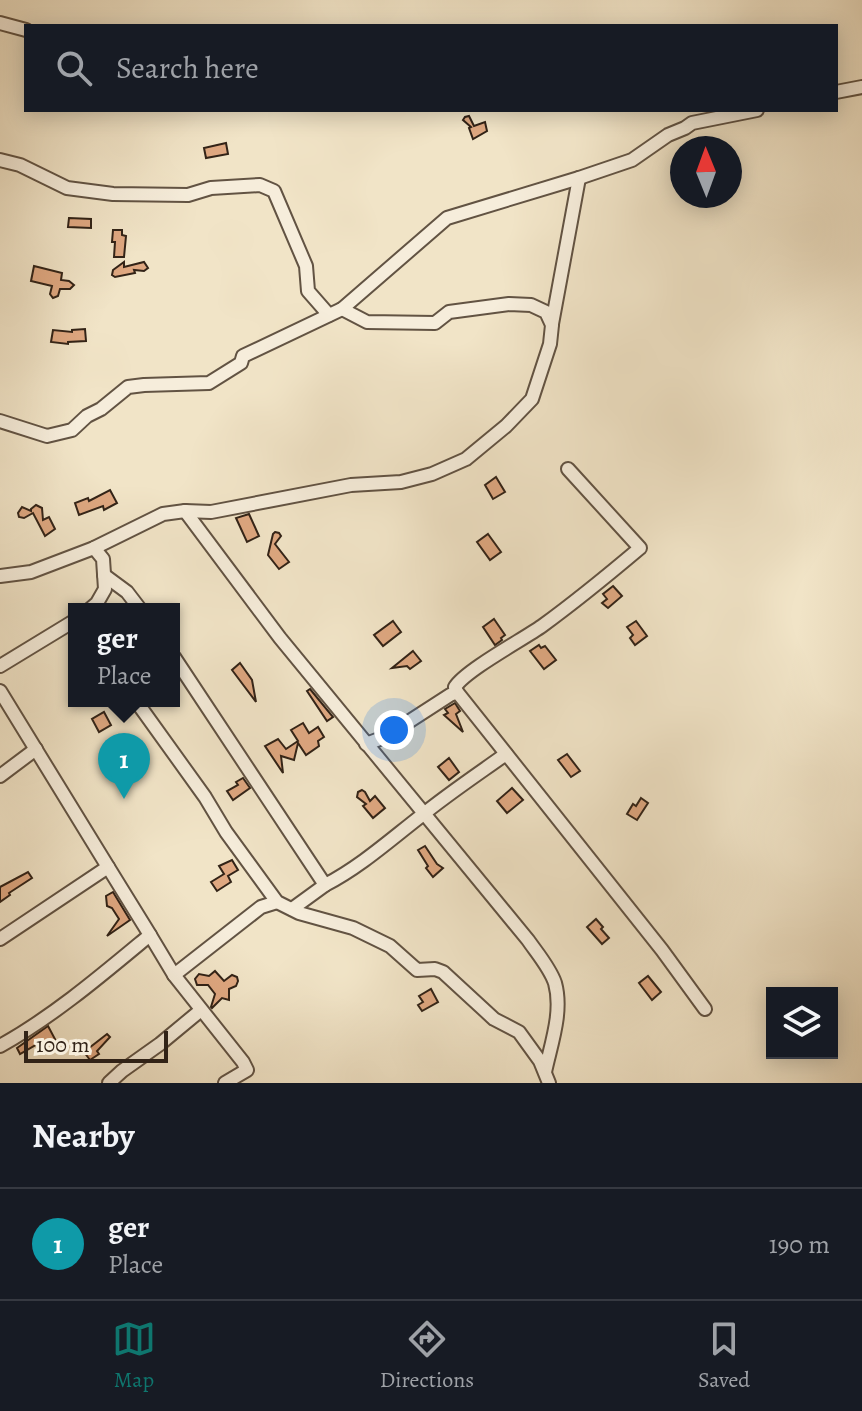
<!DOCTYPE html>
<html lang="en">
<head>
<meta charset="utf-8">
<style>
  :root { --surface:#171b24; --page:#20242c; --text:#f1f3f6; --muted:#9ea1a6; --line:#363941; --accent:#0f766e }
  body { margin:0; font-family:Alegreya,serif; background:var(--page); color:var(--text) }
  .controls { position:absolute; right:24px; bottom:24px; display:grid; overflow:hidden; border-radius:0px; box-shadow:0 4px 20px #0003 }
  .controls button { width:72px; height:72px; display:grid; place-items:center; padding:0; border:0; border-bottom:2px solid var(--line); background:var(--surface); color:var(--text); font:40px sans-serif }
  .compass { position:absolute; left:670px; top:136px; width:72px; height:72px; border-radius:50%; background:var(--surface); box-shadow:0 4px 20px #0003; rotate:359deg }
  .scale { position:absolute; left:24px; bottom:20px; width:144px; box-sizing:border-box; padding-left:8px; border:4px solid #322317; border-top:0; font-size:22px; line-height:28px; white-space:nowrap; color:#322317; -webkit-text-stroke:6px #f6eddb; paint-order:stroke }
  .you { position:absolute; left:394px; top:730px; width:28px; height:28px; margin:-20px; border:6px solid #fff; border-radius:50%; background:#1a73e8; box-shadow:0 0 0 12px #1a73e833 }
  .badge { display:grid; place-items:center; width:52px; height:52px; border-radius:50%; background:var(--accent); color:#fff; font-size:26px; font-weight:700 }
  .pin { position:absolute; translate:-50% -66px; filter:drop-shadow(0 2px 4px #0008) }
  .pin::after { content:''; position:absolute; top:42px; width:28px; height:24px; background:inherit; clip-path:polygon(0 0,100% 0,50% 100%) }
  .popup { position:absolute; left:68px; top:603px; width:112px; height:104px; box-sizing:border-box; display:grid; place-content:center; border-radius:0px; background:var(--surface); filter:drop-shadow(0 2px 6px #0005); font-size:26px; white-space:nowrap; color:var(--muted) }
  .popup b { font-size:30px; color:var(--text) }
  .popup::after { content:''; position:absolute; left:50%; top:100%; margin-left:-16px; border:16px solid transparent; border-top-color:var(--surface) }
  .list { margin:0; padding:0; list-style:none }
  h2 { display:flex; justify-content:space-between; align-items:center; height:104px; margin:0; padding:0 32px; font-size:34px }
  h2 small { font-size:26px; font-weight:400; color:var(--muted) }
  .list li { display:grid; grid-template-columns:52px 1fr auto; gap:24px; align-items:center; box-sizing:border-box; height:112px; padding:0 32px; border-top:2px solid var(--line) }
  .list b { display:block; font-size:30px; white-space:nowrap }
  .list p { margin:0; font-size:26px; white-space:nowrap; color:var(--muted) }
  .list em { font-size:26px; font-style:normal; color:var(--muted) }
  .icon { flex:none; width:44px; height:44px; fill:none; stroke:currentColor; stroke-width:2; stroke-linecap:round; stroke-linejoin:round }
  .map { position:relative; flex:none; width:862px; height:1083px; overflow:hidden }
  .search { position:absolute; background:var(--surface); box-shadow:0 4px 20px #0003; left:24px; right:24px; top:24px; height:88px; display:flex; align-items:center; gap:20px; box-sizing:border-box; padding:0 28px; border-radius:0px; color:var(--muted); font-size:30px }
  .sheet { height:216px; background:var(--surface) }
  nav { display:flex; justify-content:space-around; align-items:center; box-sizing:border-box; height:112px; border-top:2px solid var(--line); background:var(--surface); font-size:22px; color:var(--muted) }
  nav a { display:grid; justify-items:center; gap:4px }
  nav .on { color:var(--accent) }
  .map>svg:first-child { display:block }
  .building { fill:#dfa881; stroke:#322317; stroke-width:2 }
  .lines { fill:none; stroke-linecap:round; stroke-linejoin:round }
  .minor-casing { stroke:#625343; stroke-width:16 }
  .minor { stroke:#f6eddb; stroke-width:12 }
</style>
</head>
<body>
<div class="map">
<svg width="862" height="1083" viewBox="0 0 862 1083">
  <rect width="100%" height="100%" fill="#f1e4c7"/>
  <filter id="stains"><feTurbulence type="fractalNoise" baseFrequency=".0025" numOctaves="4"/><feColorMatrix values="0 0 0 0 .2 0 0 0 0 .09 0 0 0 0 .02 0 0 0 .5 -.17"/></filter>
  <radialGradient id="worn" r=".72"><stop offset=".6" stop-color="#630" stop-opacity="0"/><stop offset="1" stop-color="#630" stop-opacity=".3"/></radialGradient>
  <g class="building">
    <path d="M469,116L474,126L485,122L487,131L473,139L469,128L471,127L463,120L465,117Z"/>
    <path d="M226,143L228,154L206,158L204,148Z"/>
    <path d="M69,218L91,219V228L68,227Z"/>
    <path d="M113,230H122V235L126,236L124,257H114L115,242H112Z"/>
    <path d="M124,262V267L144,262L148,268L144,271L134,270L135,273L115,277L112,275L113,270Z"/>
    <path d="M34,266L62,273L61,280L69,281L74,285L70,289H60L58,296L53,298L50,294L52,286L31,281Z"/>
    <path d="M85,329L86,341L68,342V344L51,342L53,330L72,332V330Z"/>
    <path d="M496,477L505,492L493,499L485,485Z"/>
    <path d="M110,490L117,503L104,510L103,506L79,515L75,503L88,498L89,501Z"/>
    <path d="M36,505L42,508L43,520L49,517L55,529L45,536L33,513L24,518L19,517L18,513L22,507L31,511V509Z"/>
    <path d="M249,514L259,536L247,542L236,518Z"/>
    <path d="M275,532L279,533L281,536L275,544L289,562L279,569L268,555L273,534Z"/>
    <path d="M488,534L501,552L490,560L477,542Z"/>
    <path d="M613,586L622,596L608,608L602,603L607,599L603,594Z"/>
    <path d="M494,619L505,635L501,638L502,640L495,645L483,627Z"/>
    <path d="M393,621L401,632L383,646L374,635Z"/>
    <path d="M636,621L647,636L635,645L630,638L633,635L627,627Z"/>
    <path d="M539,645L541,648L545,646L556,660L544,669L530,651Z"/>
    <path d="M413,651L421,661L410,669L407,666L392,668Z"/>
    <path d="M240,663L252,680L256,702L232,670Z"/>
    <path d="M310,689L333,717L327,721L307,691Z"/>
    <path d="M455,703L460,711L456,714L463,732L444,715L448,713L445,709Z"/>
    <path d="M104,712L111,725L99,732L92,719Z"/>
    <path d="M303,723L309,733L318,727L324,737L318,741L319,746L306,755L298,743L294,760L281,756L283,773L265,746L278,739L286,749L298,741L291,730Z"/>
    <path d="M567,754L580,771L571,777L558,760Z"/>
    <path d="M449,758L459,772L449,780L438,767Z"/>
    <path d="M243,778L250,788L233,800L227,791L238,785L236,782Z"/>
    <path d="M512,788L523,800L507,813L497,801Z"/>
    <path d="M362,790L365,792L370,801L375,796L385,808L373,818L363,806L366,804L357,797L358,792Z"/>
    <path d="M641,798L648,803L637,820L627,814L633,804L636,806Z"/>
    <path d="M425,846L437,864L443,868L433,877L426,868L428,866L418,850Z"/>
    <path d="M232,860L238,870L228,876L231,882L217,891L211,882L224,874L219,866Z"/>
    <path d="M28,872L32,878L9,893L10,895L0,902V887Z"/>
    <path d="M113,892L130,920L107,936L119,919L112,908L107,906L106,896Z"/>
    <path d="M596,919L603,927L601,929L609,938L602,944L587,927Z"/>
    <path d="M215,971L224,981L232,975L237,977L238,981L236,986L229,989V1000L222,998L212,1008L211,1007L215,994L208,985H197L195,979L199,974L209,976Z"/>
    <path d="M648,976L661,992L652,1000L639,983Z"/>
    <path d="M431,989L438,1002L422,1011L418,1005L423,1002L419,996Z"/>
    <path d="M48,1026L56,1041L50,1044L48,1041L42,1044L41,1042L20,1054L17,1048Z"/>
    <path d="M107,1034L110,1037L97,1051L99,1054L90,1060L84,1052Z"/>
  </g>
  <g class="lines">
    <defs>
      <g id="minor">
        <path d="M0,23L26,30"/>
        <path d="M836,92L862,87"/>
        <path d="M0,160L20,165L67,188L113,194L188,195L211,188L260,185L274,191L306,266L308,291L329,315"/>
        <path d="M552,324L579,178"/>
        <path d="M0,421L47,436L72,430L87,416L101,409L128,387L144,385L209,383L241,363L243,356L342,309L447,218L579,178L632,160L668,135L685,128L692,123L757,110"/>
        <path d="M568,469L640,548C608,575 575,602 542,626C522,640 466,670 455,687L457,692L662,950L705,1009"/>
        <path d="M185,511L280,638L528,940C537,953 550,968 555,983C563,1012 551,1044 545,1072"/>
        <path d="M104,575L127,592L140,609"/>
        <path d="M0,576L31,572L94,548L163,514L185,511L211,512L351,485L401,482L432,474L466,459L506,426L532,399L550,344L552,325L546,312L531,305L509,304L449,312L435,323L367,322L342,309"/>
        <path d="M90,609L97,603L105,589L103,559L94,548"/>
        <path d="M174,657L325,885L292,909"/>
        <path d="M0,666L74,621"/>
        <path d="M0,691L108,867"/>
        <path d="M136,701L205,797L226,832L277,902L299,913L353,928L390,946L417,970L435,969L443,972L494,1019L519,1032L540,1061L549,1083"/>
        <path d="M366,744L385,737L450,695L457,692"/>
        <path d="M0,776L36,749"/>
        <path d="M325,885C360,867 390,840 421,816C448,794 478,774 506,754"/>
        <path d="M150,935L174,975L243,1062L247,1070L225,1083"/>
        <path d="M0,939L108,867L150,935C103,974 54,1016 0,1046"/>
        <path d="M174,975L261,907L277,902"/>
        <path d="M109,1083L122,1071L160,1044L201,1010"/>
      </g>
    </defs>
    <use href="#minor" class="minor-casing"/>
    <use href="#minor" class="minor"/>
  </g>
  <rect width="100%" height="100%" filter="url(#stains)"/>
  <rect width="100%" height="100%" fill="url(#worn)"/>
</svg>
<div class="controls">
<button><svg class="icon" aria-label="layers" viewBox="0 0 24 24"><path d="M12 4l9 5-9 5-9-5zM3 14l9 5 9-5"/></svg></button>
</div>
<svg class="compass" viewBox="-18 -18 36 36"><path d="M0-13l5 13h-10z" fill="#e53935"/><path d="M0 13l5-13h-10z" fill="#9ea1a6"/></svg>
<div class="scale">100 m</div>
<div class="you"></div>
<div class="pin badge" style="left:124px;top:799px;background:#0f9aa8">1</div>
<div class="popup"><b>ger</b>Place</div>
<div class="search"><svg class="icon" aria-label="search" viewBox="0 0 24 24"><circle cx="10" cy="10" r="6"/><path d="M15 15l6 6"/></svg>Search here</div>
</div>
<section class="sheet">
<h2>Nearby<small></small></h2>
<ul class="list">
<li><span class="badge" style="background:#0f9aa8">1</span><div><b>ger</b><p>Place</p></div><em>190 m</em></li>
</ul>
</section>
<nav>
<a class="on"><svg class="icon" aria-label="map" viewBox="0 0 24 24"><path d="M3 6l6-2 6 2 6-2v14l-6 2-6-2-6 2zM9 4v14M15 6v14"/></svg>Map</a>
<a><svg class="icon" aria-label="directions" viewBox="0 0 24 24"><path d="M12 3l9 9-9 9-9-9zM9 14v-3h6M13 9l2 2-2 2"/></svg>Directions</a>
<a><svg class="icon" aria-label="saved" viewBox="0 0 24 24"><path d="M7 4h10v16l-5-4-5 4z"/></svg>Saved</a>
</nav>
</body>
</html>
